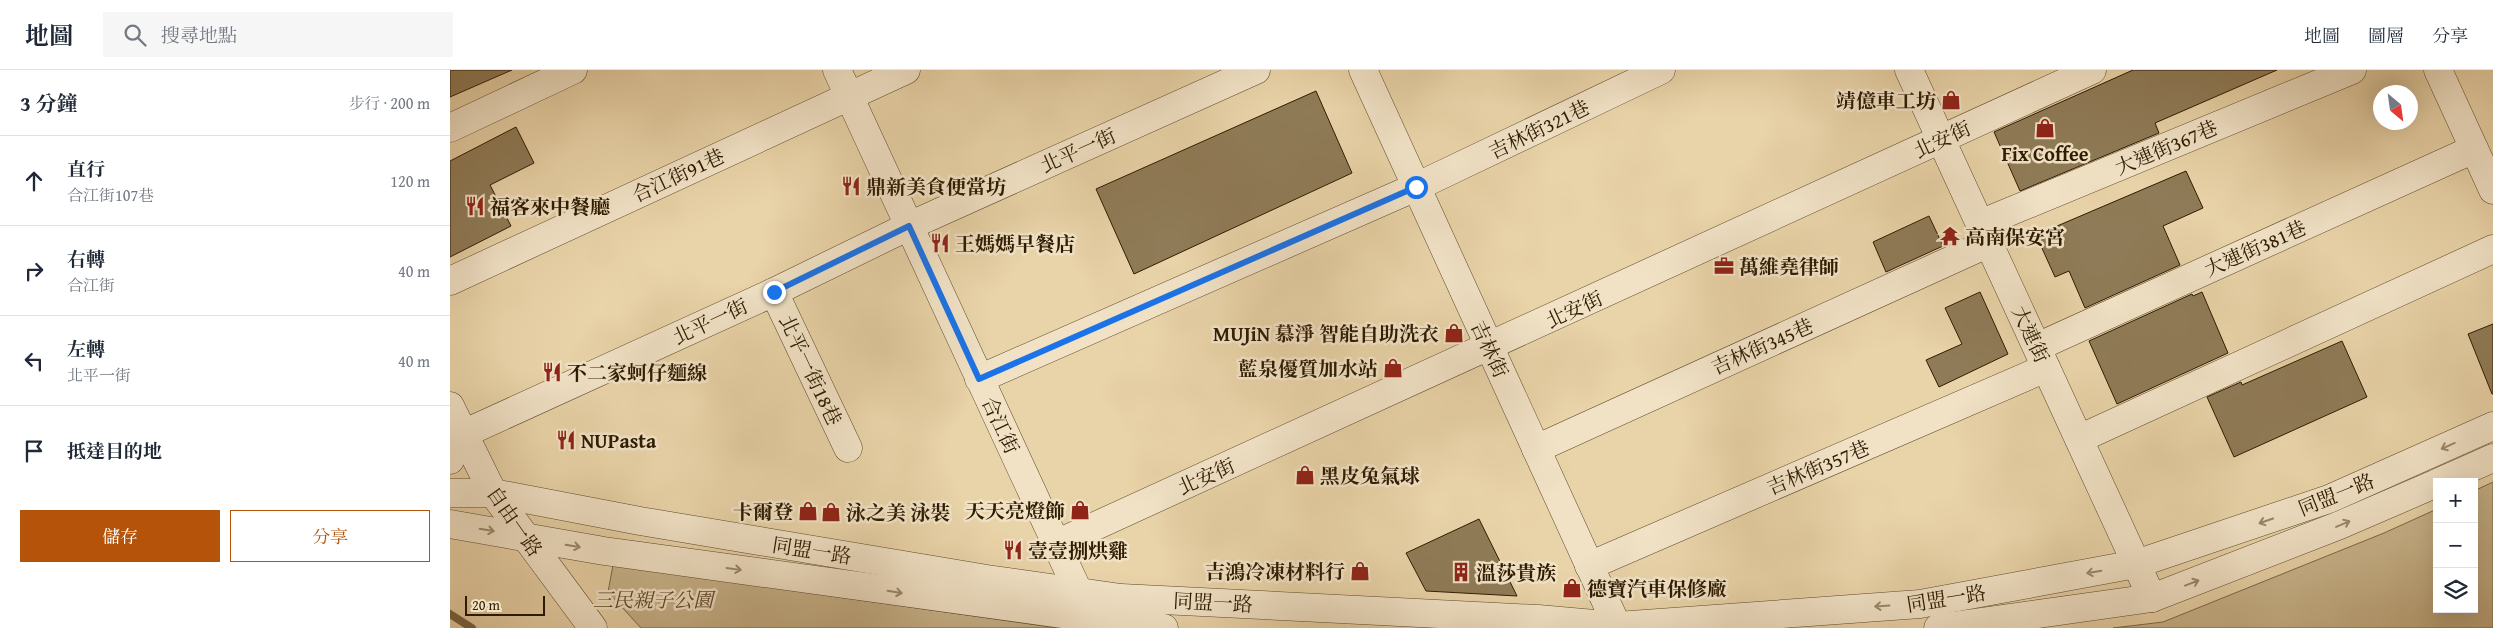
<!DOCTYPE html>
<html lang="zh-TW">
<head>
<meta charset="utf-8">
<style>
  :root { --surface:#fff; --page:#f6f6f7; --text:#1f2937; --muted:#747a83; --line:#e0e1e3; --accent:#b45309 }
  body { margin:0; font-family:"Gentium Book Plus","Noto Serif TC",serif; background:var(--page); color:var(--text) }
  .controls { position:absolute; right:15px; bottom:15px; display:grid; overflow:hidden; border-radius:0px; box-shadow:0 5px 20px #0002 }
  .controls button { width:45px; height:45px; display:grid; place-items:center; padding:0; border:0; border-bottom:1px solid var(--line); background:var(--surface); color:var(--text); font:25px sans-serif }
  .compass { position:absolute; left:1923px; top:15px; width:45px; height:45px; border-radius:50%; background:var(--surface); box-shadow:0 5px 20px #0002; rotate:151deg }
  .scale { position:absolute; left:15px; bottom:12px; width:80px; box-sizing:border-box; padding-left:5px; border:2px solid #2e1b00; border-top:0; font-size:14px; line-height:18px; white-space:nowrap; color:#2e1b00; -webkit-text-stroke:4px #f1e2c6; paint-order:stroke }
  .stop { position:absolute; width:15px; height:15px; margin:-11px; border:4px solid #1a73e8; border-radius:50%; background:#fff }
  .stop.end { background:#1a73e8; border-color:#fff; box-shadow:0 1px 5px #0008 }
  .list { margin:0; padding:0; list-style:none }
  h2 { display:flex; justify-content:space-between; align-items:center; height:65px; margin:0; padding:0 20px; font-size:21px }
  h2 small { font-size:16px; font-weight:400; color:var(--muted) }
  .list li { display:grid; grid-template-columns:32px 1fr auto; gap:15px; align-items:center; box-sizing:border-box; height:90px; padding:0 20px; border-top:1px solid var(--line) }
  .list b { display:block; font-size:19px; white-space:nowrap }
  .list p { margin:0; font-size:16px; white-space:nowrap; color:var(--muted) }
  .list em { font-size:16px; font-style:normal; color:var(--muted) }
  .actions { display:flex; gap:10px; padding:15px 20px }
  .actions a { flex:1; padding:11px 0; border:1px solid var(--accent); border-radius:0px; text-align:center; font-size:18px; color:var(--accent) }
  .actions .main { background:var(--accent); color:#fff }
  .icon { flex:none; width:28px; height:28px; fill:none; stroke:currentColor; stroke-width:2; stroke-linecap:round; stroke-linejoin:round }
  .map { position:relative; flex:none; width:2043px; height:558px; overflow:hidden }
  header { display:flex; align-items:center; gap:30px; box-sizing:border-box; height:70px; padding:0 25px; background:var(--surface); border-bottom:1px solid var(--line) }
  header strong { font-size:24px }
  nav { display:flex; gap:28px; margin-inline-start:auto; font-size:18px }
  .search { width:350px; height:45px; background:var(--page); display:flex; align-items:center; gap:12px; box-sizing:border-box; padding:0 18px; border-radius:0px; color:var(--muted); font-size:19px }
  main { display:flex }
  aside { flex:1; background:var(--surface) }
  .map>svg:first-child { display:block }
  .green { fill:#c9b48b; stroke:#7c6846 }
  .lines { fill:none; stroke-linecap:round; stroke-linejoin:round }
  .stream { stroke:#786443; stroke-width:8 }
  .building { fill:#8f7b57; stroke:#2e1b00 }
  .minor-casing { stroke:#5d492a; stroke-width:29 }
  .minor { stroke:#f1e2c6; stroke-width:28 }
  .oneway { stroke:#99886d }
  .route { stroke:#1a73e8; stroke-width:6 }
  .labels { text-anchor:middle; dominant-baseline:central; stroke-width:5; stroke-linejoin:round; paint-order:stroke }
  .poi-label { font-size:20px; font-weight:bold; fill:#2e1b00; stroke:#f1e2c6; text-anchor:start }
  .street-label { font-size:20px; fill:#2e1b00; stroke:#f1e2c6 }
  .park-label { font-size:20px; font-style:italic; fill:#5c492a; stroke:#f1e2c6 }
</style>
</head>
<body>
<header>
<strong>地圖</strong>
<div class="search"><svg class="icon" aria-label="search" viewBox="0 0 24 24"><circle cx="10" cy="10" r="6"/><path d="M15 15l6 6"/></svg>搜尋地點</div>
<nav><a>地圖</a><a>圖層</a><a>分享</a></nav>
</header>
<main>
<aside>
<h2>3 分鐘<small>步行 · 200 m</small></h2>
<ul class="list">
<li><svg class="icon" aria-label="ahead" viewBox="0 0 24 24"><path d="M12 20V5M6 11l6-6 6 6"/></svg><div><b>直行</b><p>合江街107巷</p></div><em>120 m</em></li>
<li><svg class="icon" aria-label="right" viewBox="0 0 24 24"><path d="M7 20v-9h11M14 6l5 5-5 5"/></svg><div><b>右轉</b><p>合江街</p></div><em>40 m</em></li>
<li><svg class="icon" aria-label="left" viewBox="0 0 24 24"><path d="M17 20v-9H6M10 6l-5 5 5 5"/></svg><div><b>左轉</b><p>北平一街</p></div><em>40 m</em></li>
<li><svg class="icon" aria-label="arrive" viewBox="0 0 24 24"><path d="M6 21V4h12l-3 4 3 4H6"/></svg><div><b>抵達目的地</b></div></li>
</ul>
<div class="actions"><a class="main">儲存</a><a>分享</a></div>
</aside>
<div class="map">
<svg width="2043" height="558" viewBox="0 0 2043 558">
  <rect width="100%" height="100%" fill="#e9d3a8"/>
  <filter id="stains"><feTurbulence type="fractalNoise" baseFrequency=".004" numOctaves="4"/><feColorMatrix values="0 0 0 0 .2 0 0 0 0 .09 0 0 0 0 .02 0 0 0 .5 -.17"/></filter>
  <radialGradient id="worn" r=".72"><stop offset=".6" stop-color="#630" stop-opacity="0"/><stop offset="1" stop-color="#630" stop-opacity=".3"/></radialGradient>
  <g class="green">
    <path d="M2043,412V558H1663L1713,552L1934,463L1987,439V539H2024V421Z"/>
    <path d="M163,495L608,558H191L158,522Z"/>
  </g>
  <g class="lines">
    <path class="stream" d="M0,544L22,558"/>
  </g>
  <g class="building">
    <path d="M0,0H62L0,27Z"/>
    <path d="M1683,0H1827L1705,53L1709,63L1570,121L1544,62Z"/>
    <path d="M866,21L902,103L684,204L646,119Z"/>
    <path d="M66,57L84,93L40,115L61,156L0,187V91Z"/>
    <path d="M1736,101L1753,138L1713,156L1730,195L1635,238L1619,201L1605,207L1586,165Z"/>
    <path d="M1479,146L1493,176L1436,202L1423,172Z"/>
    <path d="M1530,222L1558,284L1489,317L1476,290L1512,274L1495,238Z"/>
    <path d="M1752,222L1778,283L1667,334L1639,271L1742,224L1743,226Z"/>
    <path d="M2043,254V324H2042L2018,264Z"/>
    <path d="M1892,271L1917,327L1784,387L1757,327L1791,312L1792,315Z"/>
    <path d="M1029,449L1067,526L976,521L956,483Z"/>
  </g>
  <g class="lines">
    <defs>
      <g id="minor">
        <path d="M387,0L634,534"/>
        <path d="M913,0L1168,558"/>
        <path d="M1459,0L1702,528"/>
        <path d="M1988,0L2043,120"/>
        <path d="M0,58L123,0"/>
        <path d="M1530,154L1902,0"/>
        <path d="M0,211L456,0"/>
        <path d="M324,222L398,378"/>
        <path d="M1587,277L2024,79"/>
        <path d="M529,309L966,117L1211,0"/>
        <path d="M0,336L43,423L143,558"/>
        <path d="M1629,369L2043,179"/>
        <path d="M1086,379L1539,173"/>
        <path d="M0,390L13,364L324,222L459,156L806,0"/>
        <path d="M1989,412L2043,388"/>
        <path d="M0,423H43L190,451L537,509L671,528L1088,549L1167,556L1470,534L1686,494L1879,429L2043,356"/>
        <path d="M0,454L154,481L714,558"/>
        <path d="M606,474L1642,0"/>
        <path d="M1139,496L1596,298"/>
        <path d="M1488,558L1702,528L1890,455L1987,413"/>
      </g>
    </defs>
    <use href="#minor" class="minor-casing"/>
    <use href="#minor" class="minor"/>
  </g>
  <defs><path id="oneway-shaft" d="M-6 0H5M1.5-3L5.5 0L1.5 3" fill="none" stroke-width="1.6" stroke-linecap="round" stroke-linejoin="round" transform="scale(1.25)"/></defs>
  <g class="oneway">
    <use href="#oneway-shaft" transform="translate(1998 376) rotate(156)"/>
    <use href="#oneway-shaft" transform="translate(1816 451) rotate(161)"/>
    <use href="#oneway-shaft" transform="translate(1893 454) rotate(-23)"/>
    <use href="#oneway-shaft" transform="translate(37 460) rotate(10)"/>
    <use href="#oneway-shaft" transform="translate(123 476) rotate(10)"/>
    <use href="#oneway-shaft" transform="translate(284 499) rotate(8)"/>
    <use href="#oneway-shaft" transform="translate(1644 502) rotate(170)"/>
    <use href="#oneway-shaft" transform="translate(1742 513) rotate(-21)"/>
    <use href="#oneway-shaft" transform="translate(445 522) rotate(9)"/>
    <use href="#oneway-shaft" transform="translate(1432 536) rotate(176)"/>
  </g>
  <g class="lines">
    <path class="route" d="M324,222L459,156L529,309L966,117"/>
  </g>
  <defs>
    <symbol id="shop-bare" viewBox="-9 -9 18 18"><path d="M-5-2.5h2.3a2.7 3.5 0 0 1 5.4 0H5L5.5 6h-11ZM-1.5-2.5h3a1.5 2.3 0 0 0-3 0Z" fill="#8f2418" stroke="#f1e2c6" stroke-width="2.5" paint-order="stroke"/></symbol>
    <symbol id="restaurant-bare" viewBox="-9 -9 18 18"><path d="M-5-6h1v4h1v-4h1v4h1v-4h1v5L-1.5 .5V6h-2V.5L-5-1ZM5-6V6H3V1.5H1.5Q1.5-4 5-6Z" fill="#8f2418" stroke="#f1e2c6" stroke-width="2.5" paint-order="stroke"/></symbol>
    <symbol id="temple-bare" viewBox="-9 -9 18 18"><path d="M0-6L5-2H3V0L6.5 2.5H4V6H1.5V3h-3V6H-4V2.5H-6.5L-3 0V-2H-5Z" fill="#8f2418" stroke="#f1e2c6" stroke-width="2.5" paint-order="stroke"/></symbol>
    <symbol id="office-bare" viewBox="-9 -9 18 18"><path d="M-6-3h4V-5.5h4V-3h4V5H-6ZM-1-4.5V-3h2v-1.5ZM-6 0V1H6V0Z" fill="#8f2418" stroke="#f1e2c6" stroke-width="2.5" paint-order="stroke"/></symbol>
    <symbol id="building-bare" viewBox="-9 -9 18 18"><path d="M-4-6H4V6H1V3H-1V6H-4ZM-2.5-4.3h1.7v1.8h-1.7ZM.8-4.3h1.7v1.8H.8ZM-2.5-1h1.7V.8h-1.7ZM.8-1h1.7V.8H.8Z" fill="#8f2418" stroke="#f1e2c6" stroke-width="2.5" paint-order="stroke"/></symbol>
  </defs>
  <g fill-rule="evenodd">
    <use href="#shop-bare" x="1487" y="16" width="28" height="28"/>
    <use href="#shop-bare" x="1581" y="44" width="28" height="28"/>
    <use href="#restaurant-bare" x="387" y="102" width="28" height="28"/>
    <use href="#restaurant-bare" x="11" y="122" width="28" height="28"/>
    <use href="#temple-bare" x="1486" y="152" width="28" height="28"/>
    <use href="#restaurant-bare" x="476" y="159" width="28" height="28"/>
    <use href="#office-bare" x="1260" y="182" width="28" height="28"/>
    <use href="#shop-bare" x="990" y="249" width="28" height="28"/>
    <use href="#shop-bare" x="929" y="284" width="28" height="28"/>
    <use href="#restaurant-bare" x="88" y="288" width="28" height="28"/>
    <use href="#restaurant-bare" x="102" y="356" width="28" height="28"/>
    <use href="#shop-bare" x="841" y="391" width="28" height="28"/>
    <use href="#shop-bare" x="616" y="426" width="28" height="28"/>
    <use href="#shop-bare" x="344" y="427" width="28" height="28"/>
    <use href="#shop-bare" x="367" y="428" width="28" height="28"/>
    <use href="#restaurant-bare" x="549" y="466" width="28" height="28"/>
    <use href="#shop-bare" x="896" y="487" width="28" height="28"/>
    <use href="#building-bare" x="997" y="488" width="28" height="28"/>
    <use href="#shop-bare" x="1108" y="504" width="28" height="28"/>
  </g>
  <g class="labels">
    <g class="poi-label">
      <text x="1486" y="30" text-anchor="end">靖億車工坊</text>
      <text x="1595" y="83" text-anchor="middle">Fix Coffee</text>
      <text x="416" y="116">鼎新美食便當坊</text>
      <text x="40" y="136">福客來中餐廳</text>
      <text x="1515" y="166">高南保安宮</text>
      <text x="505" y="173">王媽媽早餐店</text>
      <text x="1289" y="196">萬維堯律師</text>
      <text x="989" y="263" text-anchor="end">MUJiN 慕淨 智能自助洗衣</text>
      <text x="928" y="298" text-anchor="end">藍泉優質加水站</text>
      <text x="117" y="302">不二家蚵仔麵線</text>
      <text x="131" y="370">NUPasta</text>
      <text x="870" y="405">黑皮兔氣球</text>
      <text x="615" y="440" text-anchor="end">天天亮燈飾</text>
      <text x="343" y="441" text-anchor="end">卡爾登</text>
      <text x="396" y="442">泳之美 泳裝</text>
      <text x="578" y="480">壹壹捌烘雞</text>
      <text x="895" y="501" text-anchor="end">吉鴻冷凍材料行</text>
      <text x="1026" y="502">溫莎貴族</text>
      <text x="1137" y="518">德寶汽車保修廠</text>
    </g>
    <g class="street-label">
      <text transform="translate(1089 59) rotate(-26)">吉林街321巷</text>
      <text transform="translate(1492 69) rotate(-25)">北安街</text>
      <text transform="translate(1716 77) rotate(-23)">大連街367巷</text>
      <text transform="translate(628 80) rotate(-24)">北平一街</text>
      <text transform="translate(228 105) rotate(-25)">合江街91巷</text>
      <text transform="translate(1805 178) rotate(-24)">大連街381巷</text>
      <text transform="translate(1124 239) rotate(-25)">北安街</text>
      <text transform="translate(260 251) rotate(-25)">北平一街</text>
      <text transform="translate(1581 264) rotate(65)">大連街</text>
      <text transform="translate(1312 276) rotate(-24)">吉林街345巷</text>
      <text transform="translate(1040 279) rotate(65)">吉林街</text>
      <text transform="translate(361 300) rotate(65)">北平一街18巷</text>
      <text transform="translate(551 355) rotate(65)">合江街</text>
      <text transform="translate(1368 397) rotate(-23)">吉林街357巷</text>
      <text transform="translate(756 406) rotate(-24)">北安街</text>
      <text transform="translate(1886 424) rotate(-22)">同盟一路</text>
      <text transform="translate(65 451) rotate(55)">自由一路</text>
      <text transform="translate(362 480) rotate(9)">同盟一路</text>
      <text transform="translate(1496 528) rotate(-9)">同盟一路</text>
      <text transform="translate(763 532) rotate(3)">同盟一路</text>
    </g>
    <g class="park-label">
      <text x="203" y="529">三民親子公園</text>
    </g>
  </g>
  <rect width="100%" height="100%" filter="url(#stains)"/>
  <rect width="100%" height="100%" fill="url(#worn)"/>
</svg>
<div class="controls">
<button>+</button>
<button>−</button>
<button><svg class="icon" aria-label="layers" viewBox="0 0 24 24"><path d="M12 4l9 5-9 5-9-5zM3 14l9 5 9-5"/></svg></button>
</div>
<svg class="compass" viewBox="-18 -18 36 36"><path d="M0-13l5 13h-10z" fill="#e53935"/><path d="M0 13l5-13h-10z" fill="#747a83"/></svg>
<div class="scale">20 m</div>
<div class="stop" style="left:966px;top:117px"></div>
<div class="stop end" style="left:324px;top:222px"></div>
</div>
</main>
</body>
</html>
